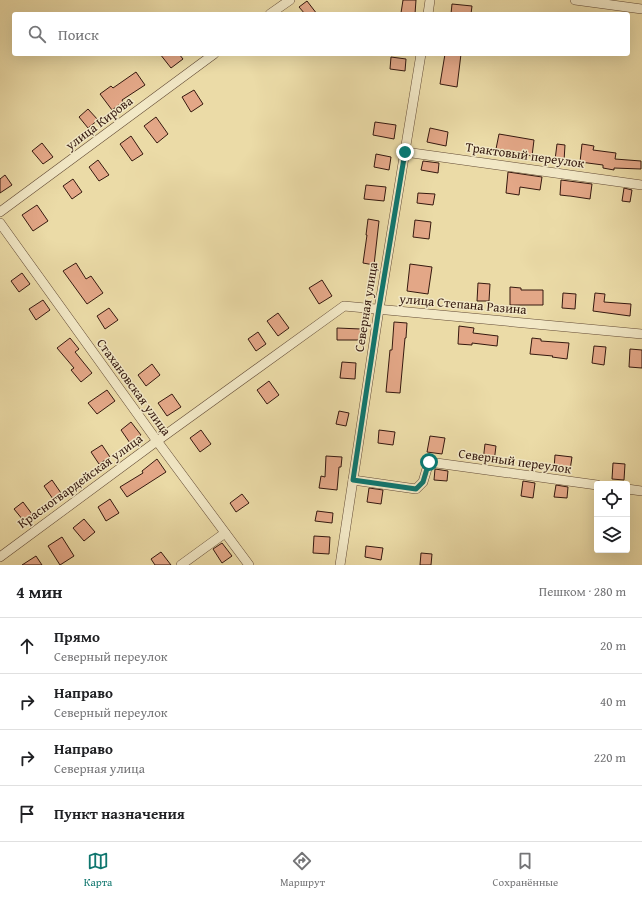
<!DOCTYPE html>
<html lang="ru">
<head>
<meta charset="utf-8">
<style>
  :root { --surface:#fff; --page:#f2f2f2; --text:#202124; --muted:#757577; --line:#e0e0e0; --accent:#0f766e }
  body { margin:0; font-family:"Gentium Book Plus",serif; background:var(--page); color:var(--text) }
  .controls { position:absolute; right:12px; bottom:12px; display:grid; overflow:hidden; border-radius:4px; box-shadow:0 4px 16px #0002 }
  .controls button { width:36px; height:36px; display:grid; place-items:center; padding:0; border:0; border-bottom:1px solid var(--line); background:var(--surface); color:var(--text); font:20px sans-serif }
  .stop { position:absolute; width:12px; height:12px; margin:-9px; border:3px solid #0f766e; border-radius:50%; background:#fff }
  .stop.end { background:#0f766e; border-color:#fff; box-shadow:0 1px 4px #0008 }
  .list { margin:0; padding:0; list-style:none }
  h2 { display:flex; justify-content:space-between; align-items:center; height:52px; margin:0; padding:0 16px; font-size:17px }
  h2 small { font-size:13px; font-weight:400; color:var(--muted) }
  .list li { display:grid; grid-template-columns:26px 1fr auto; gap:12px; align-items:center; box-sizing:border-box; height:56px; padding:0 16px; border-top:1px solid var(--line) }
  .list b { display:block; font-size:15px; white-space:nowrap }
  .list p { margin:0; font-size:13px; white-space:nowrap; color:var(--muted) }
  .list em { font-size:13px; font-style:normal; color:var(--muted) }
  .icon { flex:none; width:22px; height:22px; fill:none; stroke:currentColor; stroke-width:2; stroke-linecap:round; stroke-linejoin:round }
  .map { position:relative; flex:none; width:642px; height:565px; overflow:hidden }
  .search { position:absolute; background:var(--surface); box-shadow:0 4px 16px #0002; left:12px; right:12px; top:12px; height:44px; display:flex; align-items:center; gap:10px; box-sizing:border-box; padding:0 14px; border-radius:4px; color:var(--muted); font-size:15px }
  .sheet { height:276px; background:var(--surface) }
  nav { display:flex; justify-content:space-around; align-items:center; box-sizing:border-box; height:56px; border-top:1px solid var(--line); background:var(--surface); font-size:11px; color:var(--muted) }
  nav a { display:grid; justify-items:center; gap:2px }
  nav .on { color:var(--accent) }
  .map>svg:first-child { display:block }
  .building { fill:#e3a787; stroke:#35190f }
  .lines { fill:none; stroke-linecap:round; stroke-linejoin:round }
  .street-casing { stroke:#624a35; stroke-width:10 }
  .street { stroke:#f2e8c6; stroke-width:9 }
  .route { stroke:#0f766e; stroke-width:5 }
  .labels { text-anchor:middle; dominant-baseline:central; stroke-width:3; stroke-linejoin:round; paint-order:stroke }
  .street-label { font-size:13px; fill:#35190f; stroke:#f2e8c6 }
</style>
</head>
<body>
<div class="map">
<svg width="642" height="565" viewBox="0 0 642 565">
  <rect width="100%" height="100%" fill="#ebdba7"/>
  <filter id="stains"><feTurbulence type="fractalNoise" baseFrequency=".005" numOctaves="4"/><feColorMatrix values="0 0 0 0 .2 0 0 0 0 .09 0 0 0 0 .02 0 0 0 .5 -.17"/></filter>
  <radialGradient id="worn" r=".72"><stop offset=".6" stop-color="#630" stop-opacity="0"/><stop offset="1" stop-color="#630" stop-opacity=".3"/></radialGradient>
  <g class="building">
    <path d="M403,0H416L415,14L401,13Z"/>
    <path d="M307,1L317,14H305L299,7Z"/>
    <path d="M452,4L472,6L471,14H451Z"/>
    <path d="M160,54H179L183,59L171,68Z"/>
    <path d="M445,54H461L457,87L440,84Z"/>
    <path d="M391,57L406,59L405,71L390,69Z"/>
    <path d="M136,72L145,85L122,100L123,102L112,110L100,94L111,86L113,88Z"/>
    <path d="M194,90L203,104L191,112L182,97Z"/>
    <path d="M88,109L98,120L88,128L79,117Z"/>
    <path d="M156,117L168,134L157,143L144,126Z"/>
    <path d="M375,122L396,125L394,139L373,135Z"/>
    <path d="M430,128L448,132L446,146L427,142Z"/>
    <path d="M499,134L534,140L532,156L521,154L522,153L496,149Z"/>
    <path d="M131,136L143,154L132,161L120,144Z"/>
    <path d="M42,143L53,157L43,164L32,151Z"/>
    <path d="M557,144L565,145L564,161L555,160Z"/>
    <path d="M582,144L594,146L593,150L616,153L615,159L641,161V169L614,168V170L603,168V165L580,162Z"/>
    <path d="M376,154L391,157L389,170L374,167Z"/>
    <path d="M98,160L109,175L99,181L89,167Z"/>
    <path d="M423,161L439,163L438,173L421,170Z"/>
    <path d="M508,172L542,177L540,190L520,187L519,195L506,193Z"/>
    <path d="M5,175L12,185L0,193V179Z"/>
    <path d="M73,179L82,192L72,199L63,186Z"/>
    <path d="M561,180L592,184L590,199L570,196H569L560,195Z"/>
    <path d="M366,185L386,187L384,201L364,199Z"/>
    <path d="M624,188L632,190L630,202L622,201Z"/>
    <path d="M418,193L435,194L433,205L417,203Z"/>
    <path d="M37,205L48,221L33,231L22,215Z"/>
    <path d="M368,219L379,221L374,265L363,263L367,235H366Z"/>
    <path d="M415,220L431,222L429,239L413,237Z"/>
    <path d="M76,263L86,279L91,276L103,293L87,304L63,271Z"/>
    <path d="M410,264L432,267L428,294L407,291Z"/>
    <path d="M22,273L30,284L19,292L11,281Z"/>
    <path d="M322,280L332,296L319,304L309,288Z"/>
    <path d="M478,283L490,284L489,301H477Z"/>
    <path d="M510,287L521,288V290H543V305H510Z"/>
    <path d="M563,293L576,294L575,309L562,308Z"/>
    <path d="M595,293L605,294L604,302L631,304L630,316L593,311Z"/>
    <path d="M43,300L50,310L36,320L29,309Z"/>
    <path d="M109,308L118,320L105,329L97,316Z"/>
    <path d="M278,313L289,328L278,336L267,321Z"/>
    <path d="M394,322L407,323L406,338H405L400,393L386,392L390,350H392Z"/>
    <path d="M459,326L474,328L473,333L498,336L497,346L472,343V345L458,344Z"/>
    <path d="M337,328L361,329V340H337Z"/>
    <path d="M258,332L266,344L256,351L248,339Z"/>
    <path d="M70,338L79,349L75,352L92,373L81,382L71,370L74,368L57,348Z"/>
    <path d="M532,338L541,339V341L569,343L567,359L552,357L553,356L530,354Z"/>
    <path d="M594,346L606,347L604,365L592,363Z"/>
    <path d="M630,349L642,350V368L629,367Z"/>
    <path d="M342,362L356,363L355,379L340,378Z"/>
    <path d="M152,364L160,375L146,386L138,375Z"/>
    <path d="M269,381L279,395L267,404L257,390Z"/>
    <path d="M107,390L115,401L97,414L88,403Z"/>
    <path d="M172,394L181,407L167,416L158,403Z"/>
    <path d="M339,411L349,413L346,426L336,424Z"/>
    <path d="M131,422L141,435L130,443L121,430Z"/>
    <path d="M201,430L211,444L200,452L190,438Z"/>
    <path d="M379,430L395,432L393,445L378,443Z"/>
    <path d="M430,436L445,438L442,454L427,452Z"/>
    <path d="M485,444L496,446L494,462L483,461Z"/>
    <path d="M102,445L110,457L99,464L91,452Z"/>
    <path d="M555,455L572,457L570,470L554,469Z"/>
    <path d="M326,456L342,457L341,467H339L337,490L319,488L321,476L325,477Z"/>
    <path d="M157,459L166,472L127,497L120,487L143,473L142,471Z"/>
    <path d="M613,463L625,464L624,480L612,479Z"/>
    <path d="M435,469L448,471L447,481L434,480Z"/>
    <path d="M52,480L61,493L53,499L44,486Z"/>
    <path d="M523,481L535,483L533,498L521,496Z"/>
    <path d="M556,485L568,487L567,498L554,497Z"/>
    <path d="M369,488L383,490L381,504L367,502Z"/>
    <path d="M242,494L249,503L236,512L230,503Z"/>
    <path d="M110,499L119,513L106,521L98,507Z"/>
    <path d="M23,502L32,514L23,520L14,509Z"/>
    <path d="M317,511L333,513L332,523L315,521Z"/>
    <path d="M84,519L95,532L84,541L73,528Z"/>
    <path d="M314,536L330,537L329,554L313,553Z"/>
    <path d="M62,537L74,556L60,565L48,546Z"/>
    <path d="M222,543L232,556L222,563L213,549Z"/>
    <path d="M366,546L383,548L381,560L365,557Z"/>
    <path d="M161,552L171,565H155L151,559Z"/>
    <path d="M421,553L432,554L431,565H420Z"/>
    <path d="M36,556L42,565H22Z"/>
  </g>
  <g class="lines">
    <defs>
      <g id="street">
        <path d="M575,0L642,9"/>
        <path d="M270,14L290,0"/>
        <path d="M428,14L430,0"/>
        <path d="M405,152L642,185"/>
        <path d="M0,212L214,54"/>
        <path d="M0,223L157,441L249,565"/>
        <path d="M353,480L416,489L423,482L429,462L597,485"/>
        <path d="M627,489L642,491"/>
        <path d="M0,557L157,441L344,306L642,334"/>
        <path d="M181,565L225,533"/>
        <path d="M340,565L379,309L421,54"/>
      </g>
    </defs>
    <use href="#street" class="street-casing"/>
    <use href="#street" class="street"/>
  </g>
  <g class="lines">
    <path class="route" d="M405,152L379,308L353,480L416,489L423,482L429,462"/>
  </g>
  <g class="labels">
    <g class="street-label">
      <text transform="translate(99 123) rotate(-37)">улица Кирова</text>
      <text transform="translate(525 155) rotate(8)">Трактовый переулок</text>
      <text transform="translate(463 304) rotate(5)">улица Степана Разина</text>
      <text transform="translate(366 307) rotate(-81)">Северная улица</text>
      <text transform="translate(134 387) rotate(54)">Стахановская улица</text>
      <text transform="translate(515 461) rotate(8)">Северный переулок</text>
      <text transform="translate(80 481) rotate(-36)">Красногвардейская улица</text>
    </g>
  </g>
  <rect width="100%" height="100%" filter="url(#stains)"/>
  <rect width="100%" height="100%" fill="url(#worn)"/>
</svg>
<div class="controls">
<button><svg class="icon" aria-label="locate" viewBox="0 0 24 24"><circle cx="12" cy="12" r="6"/><path d="M12 2v4M12 18v4M2 12h4M18 12h4"/></svg></button>
<button><svg class="icon" aria-label="layers" viewBox="0 0 24 24"><path d="M12 4l9 5-9 5-9-5zM3 14l9 5 9-5"/></svg></button>
</div>
<div class="stop" style="left:429px;top:462px"></div>
<div class="stop end" style="left:405px;top:152px"></div>
<div class="search"><svg class="icon" aria-label="search" viewBox="0 0 24 24"><circle cx="10" cy="10" r="6"/><path d="M15 15l6 6"/></svg>Поиск</div>
</div>
<section class="sheet">
<h2>4 мин<small>Пешком · 280 m</small></h2>
<ul class="list">
<li><svg class="icon" aria-label="ahead" viewBox="0 0 24 24"><path d="M12 20V5M6 11l6-6 6 6"/></svg><div><b>Прямо</b><p>Северный переулок</p></div><em>20 m</em></li>
<li><svg class="icon" aria-label="right" viewBox="0 0 24 24"><path d="M7 20v-9h11M14 6l5 5-5 5"/></svg><div><b>Направо</b><p>Северный переулок</p></div><em>40 m</em></li>
<li><svg class="icon" aria-label="right" viewBox="0 0 24 24"><path d="M7 20v-9h11M14 6l5 5-5 5"/></svg><div><b>Направо</b><p>Северная улица</p></div><em>220 m</em></li>
<li><svg class="icon" aria-label="arrive" viewBox="0 0 24 24"><path d="M6 21V4h12l-3 4 3 4H6"/></svg><div><b>Пункт назначения</b></div></li>
</ul>
</section>
<nav>
<a class="on"><svg class="icon" aria-label="map" viewBox="0 0 24 24"><path d="M3 6l6-2 6 2 6-2v14l-6 2-6-2-6 2zM9 4v14M15 6v14"/></svg>Карта</a>
<a><svg class="icon" aria-label="directions" viewBox="0 0 24 24"><path d="M12 3l9 9-9 9-9-9zM9 14v-3h6M13 9l2 2-2 2"/></svg>Маршрут</a>
<a><svg class="icon" aria-label="saved" viewBox="0 0 24 24"><path d="M7 4h10v16l-5-4-5 4z"/></svg>Сохранённые</a>
</nav>
</body>
</html>
